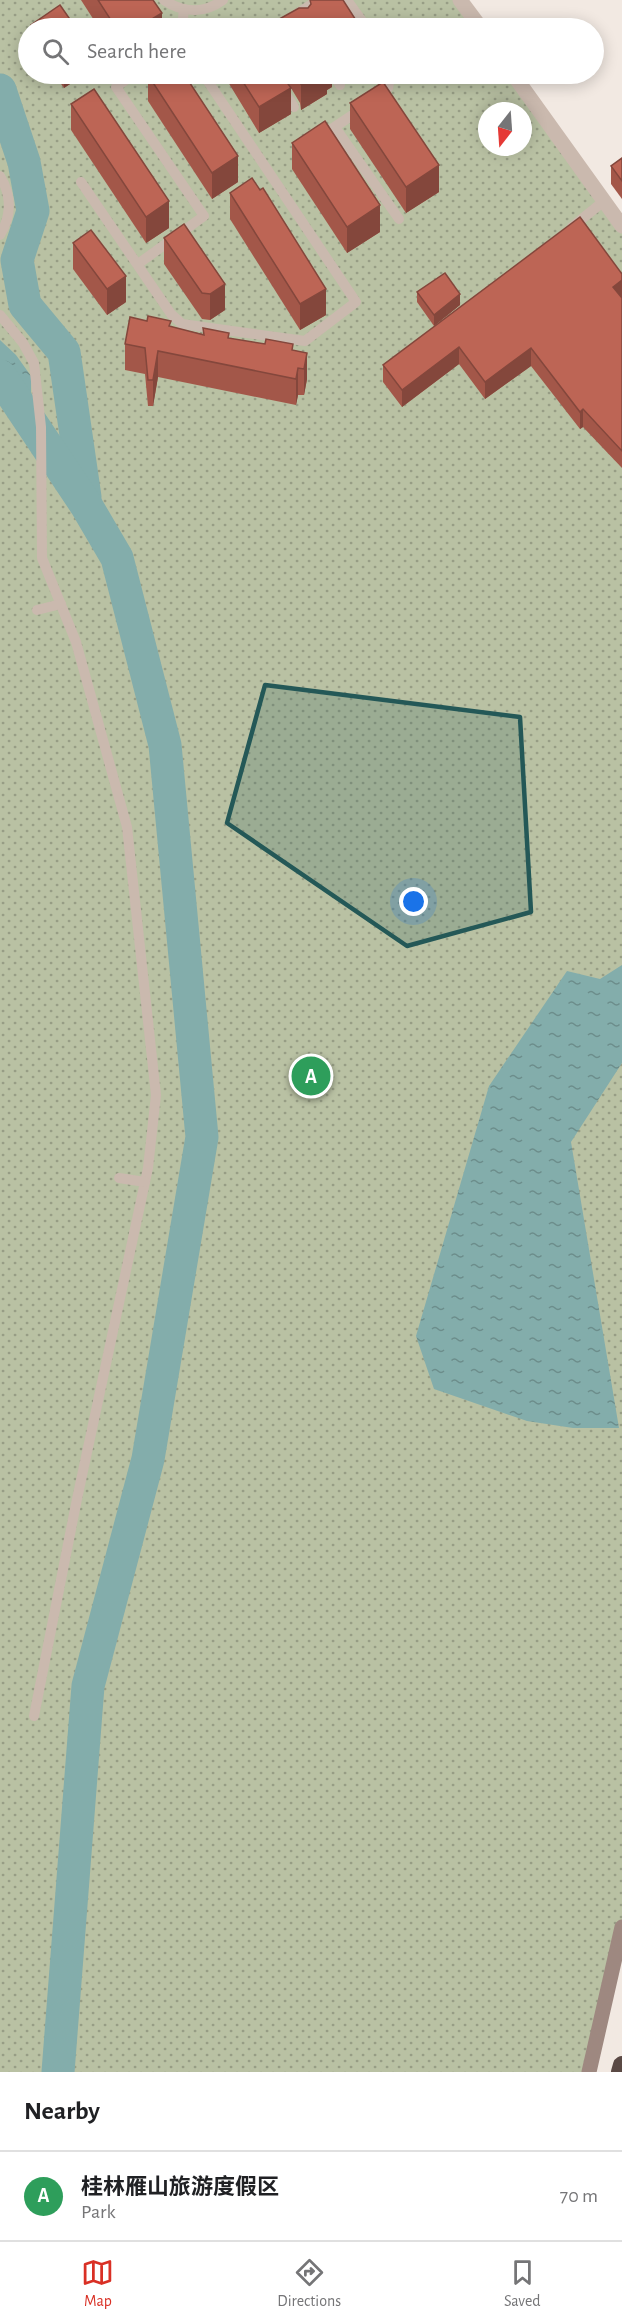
<!DOCTYPE html>
<html lang="en">
<head>
<meta charset="utf-8">
<style>
  :root { --surface:#fff; --page:#f6f6f6; --text:#202124; --muted:#757577; --line:#e0e0e0; --accent:#d93025 }
  body { margin:0; font-family:"Alegreya Sans","Noto Sans SC",sans-serif; background:var(--page); color:var(--text) }
  .compass { position:absolute; left:478px; top:102px; width:54px; height:54px; border-radius:50%; background:var(--surface); box-shadow:0 3px 15px #0003; rotate:197deg }
  .you { position:absolute; left:414px; top:902px; width:21px; height:21px; margin:-15px; border:4px solid #fff; border-radius:50%; background:#1a73e8; box-shadow:0 0 0 9px #1a73e833 }
  .badge { display:grid; place-items:center; width:39px; height:39px; border-radius:50%; background:var(--accent); color:#fff; font-size:20px; font-weight:700 }
  .pin { position:absolute; translate:-50% -50%; border:3px solid #fff; box-shadow:0 2px 6px #0006 }
  .list { margin:0; padding:0; list-style:none }
  h2 { display:flex; justify-content:space-between; align-items:center; height:78px; margin:0; padding:0 24px; font-size:26px }
  h2 small { font-size:20px; font-weight:400; color:var(--muted) }
  .list li { display:grid; grid-template-columns:39px 1fr auto; gap:18px; align-items:center; box-sizing:border-box; height:90px; padding:0 24px; border-top:2px solid var(--line) }
  .list b { display:block; font-size:22px; white-space:nowrap }
  .list p { margin:0; font-size:20px; white-space:nowrap; color:var(--muted) }
  .list em { font-size:20px; font-style:normal; color:var(--muted) }
  .icon { flex:none; width:33px; height:33px; fill:none; stroke:currentColor; stroke-width:2; stroke-linecap:round; stroke-linejoin:round }
  .map { position:relative; flex:none; width:622px; height:2072px; overflow:hidden }
  .search { position:absolute; background:var(--surface); box-shadow:0 3px 15px #0003; left:18px; right:18px; top:18px; height:66px; display:flex; align-items:center; gap:15px; box-sizing:border-box; padding:0 21px; border-radius:33px; color:var(--muted); font-size:22px }
  .sheet { height:168px; background:var(--surface) }
  nav { display:flex; justify-content:space-around; align-items:center; box-sizing:border-box; height:84px; border-top:2px solid var(--line); background:var(--surface); font-size:16px; color:var(--muted) }
  nav a { display:grid; justify-items:center; gap:3px }
  nav .on { color:var(--accent) }
  .map>svg:first-child { display:block }
  .park { fill:url(#park-dots); fill-rule:evenodd }
  .water { fill:url(#water-ripples) }
  .lines { fill:none; stroke-linecap:round; stroke-linejoin:round }
  .river { stroke:#83adab; stroke-width:33 }
  .lane { stroke:#cab9ae; stroke-width:10 }
  .street { stroke:#cab9ae; stroke-width:15 }
  .secondary { stroke:#9e8880; stroke-width:15 }
  .highway { stroke:#5a4944; stroke-width:18 }
  .wall { fill:#a35749 }
  .shaded-wall { fill:#84473c }
  .building { fill:#bd6555; stroke:#84473c; stroke-width:1.5 }
  .marked { fill:#245857; fill-opacity:0.2; stroke:#245857; stroke-width:4.5; stroke-linejoin:round }
</style>
</head>
<body>
<div class="map">
<svg width="622" height="2072" viewBox="0 0 622 2072">
  <defs>
    <pattern id="park-dots" width="8" height="8" patternUnits="userSpaceOnUse" patternTransform="scale(1.5)"><rect width="8" height="8" fill="#b9c1a3"/><path d="M2 2h.1M6 6h.1" fill="none" stroke="#979d85" stroke-width="1.8" stroke-linecap="round"/></pattern>
    <pattern id="water-ripples" width="26" height="14" patternUnits="userSpaceOnUse" patternTransform="scale(1.5)"><rect width="26" height="14" fill="#83adab"/><path d="M2 4q2-2 4 0t4 0M15 11q2-2 4 0t4 0" fill="none" stroke="#6c8d8b"/></pattern>
  </defs>
  <rect width="100%" height="100%" fill="#f2e9e2"/>
  <path class="park" d="M0,0H460L481,28H28V74H513L622,226V1927L589,2072H0ZM487,111H523V147H487Z"/>
  <g class="water">
    <path d="M0,340L16,355L31,376V439L0,404Z"/>
    <path d="M622,965V1063L571,1142L619,1428H573L527,1421L434,1389L416,1336L489,1086L567,971L600,979Z"/>
  </g>
  <g class="lines">
    <g class="river">
      <path d="M0,90L24,162L33,211L17,260L25,305L64,352L85,497"/>
      <path d="M0,376L86,505L117,558L165,745L202,1137L148,1459L88,1686L58,2072"/>
    </g>
    <g class="lane">
      <path d="M164,0C183,13 204,14 223,0"/>
      <path d="M347,0L367,28"/>
      <path d="M182,28L184,9"/>
      <path d="M276,28L318,0"/>
      <path d="M134,74L116,87L204,216L138,264"/>
      <path d="M273,74L294,107"/>
      <path d="M333,74L340,85"/>
      <path d="M378,99L388,88L391,74"/>
      <path d="M335,127L399,219"/>
      <path d="M318,138L360,110"/>
      <path d="M0,176C12,196 12,215 0,235"/>
      <path d="M81,182L171,314L182,324L305,341L356,302L203,74"/>
      <path d="M572,227L604,201"/>
      <path d="M0,315L23,343L34,363L41,427L42,558L76,642L127,827L156,1095L148,1168L77,1499L34,1716"/>
      <path d="M37,610L61,604"/>
      <path d="M119,1178L145,1182"/>
    </g>
    <g class="street">
      <path d="M460,0L481,28"/>
      <path d="M513,74L622,226"/>
    </g>
    <path class="secondary" d="M589,2072L622,1927"/>
    <path class="highway" d="M620,2072L622,2065"/>
  </g>
  <g class="wall">
    <path d="M81,0H153L162,28H99Z"/>
    <path d="M54,74H85L64,88Z"/>
    <path d="M225,74H332V87L327,90V94L301,110L300,103L291,88V114L259,133L225,77Z"/>
    <path d="M148,75L238,182L212,199L148,101Z"/>
    <path d="M350,103L439,192L406,213L350,129Z"/>
    <path d="M71,104L169,228L146,243L71,130Z"/>
    <path d="M292,143L380,232L347,253L292,169Z"/>
    <path d="M622,158V199L611,184V166Z"/>
    <path d="M230,193L326,315L300,330L230,219Z"/>
    <path d="M164,238L225,310L210,320L202,319L164,264Z"/>
    <path d="M73,243L126,302L107,315L73,269Z"/>
    <path d="M622,274V468L583,427L580,429L531,366L485,399L459,364L402,407L383,382V365Z"/>
    <path d="M417,292L460,305L434,326L417,302Z"/>
    <path d="M171,327L203,334V328L229,338L307,353V379L304,395H298L296,405L158,377L153,406H148L145,374L125,370V344Z"/>
  </g>
  <g class="shaded-wall">
    <path d="M162,13V28H137Z"/>
    <path d="M64,74H85L64,88Z"/>
    <path d="M318,74H332V87L327,90V94L301,110V84Z"/>
    <path d="M345,74H354L345,79Z"/>
    <path d="M291,88V114L259,133V107Z"/>
    <path d="M238,156V182L212,199V173Z"/>
    <path d="M439,165V192L406,213V187Z"/>
    <path d="M169,201V228L146,243V217Z"/>
    <path d="M380,205V232L347,253V227Z"/>
    <path d="M126,276V302L107,315V289Z"/>
    <path d="M622,280V298L613,287Z"/>
    <path d="M225,284V310L210,320V294Z"/>
    <path d="M326,289V315L300,330V304Z"/>
    <path d="M460,294V305L434,326V315Z"/>
    <path d="M459,347V364L402,407V390Z"/>
    <path d="M531,348V366L485,399V382Z"/>
    <path d="M158,351V377L153,406V380Z"/>
    <path d="M307,353V379L304,395V369Z"/>
    <path d="M298,368V395L296,405V379Z"/>
    <path d="M583,409V427L580,429V412Z"/>
  </g>
  <g class="building">
    <path d="M98,0H153L162,13L137,28H116Z"/>
    <path d="M310,0H343L361,28H263L299,8H308L311,4Z"/>
    <path d="M60,5L76,28H33L31,25Z"/>
    <path d="M150,74H184L238,156L212,173L148,75Z"/>
    <path d="M238,74H281L291,88L259,107Z"/>
    <path d="M298,74H318L301,84L300,77Z"/>
    <path d="M383,82L439,165L406,187L350,103Z"/>
    <path d="M94,89L169,201L146,217L71,104Z"/>
    <path d="M325,121L380,205L347,227L292,143Z"/>
    <path d="M622,158V181L611,166Z"/>
    <path d="M252,178L260,190L263,188L326,289L300,304L230,193Z"/>
    <path d="M580,217L622,274V280L613,287L622,298V451L583,409L580,412L531,348L485,382L459,347L402,390L383,365Z"/>
    <path d="M184,224L225,284L210,294L202,293L164,238Z"/>
    <path d="M91,230L126,276L107,289L73,243Z"/>
    <path d="M445,273L460,294L434,315L417,292Z"/>
    <path d="M148,316L171,321L169,326L204,335L203,328L229,333L228,338L265,344L266,339L293,344L292,350L307,353L304,369L298,368L296,379L158,351L153,380H148L145,348L125,344L130,317L147,321Z"/>
  </g>
  <path class="marked" d="M265,685L520,717L531,912L407,946L227,823Z"/>
</svg>
<svg class="compass" viewBox="-18 -18 36 36"><path d="M0-13l5 13h-10z" fill="#e53935"/><path d="M0 13l5-13h-10z" fill="#757577"/></svg>
<div class="you"></div>
<div class="pin badge" style="left:311px;top:1076px;background:#2e9e5b">A</div>
<div class="search"><svg class="icon" aria-label="search" viewBox="0 0 24 24"><circle cx="10" cy="10" r="6"/><path d="M15 15l6 6"/></svg>Search here</div>
</div>
<section class="sheet">
<h2>Nearby<small></small></h2>
<ul class="list">
<li><span class="badge" style="background:#2e9e5b">A</span><div><b>桂林雁山旅游度假区</b><p>Park</p></div><em>70 m</em></li>
</ul>
</section>
<nav>
<a class="on"><svg class="icon" aria-label="map" viewBox="0 0 24 24"><path d="M3 6l6-2 6 2 6-2v14l-6 2-6-2-6 2zM9 4v14M15 6v14"/></svg>Map</a>
<a><svg class="icon" aria-label="directions" viewBox="0 0 24 24"><path d="M12 3l9 9-9 9-9-9zM9 14v-3h6M13 9l2 2-2 2"/></svg>Directions</a>
<a><svg class="icon" aria-label="saved" viewBox="0 0 24 24"><path d="M7 4h10v16l-5-4-5 4z"/></svg>Saved</a>
</nav>
</body>
</html>
